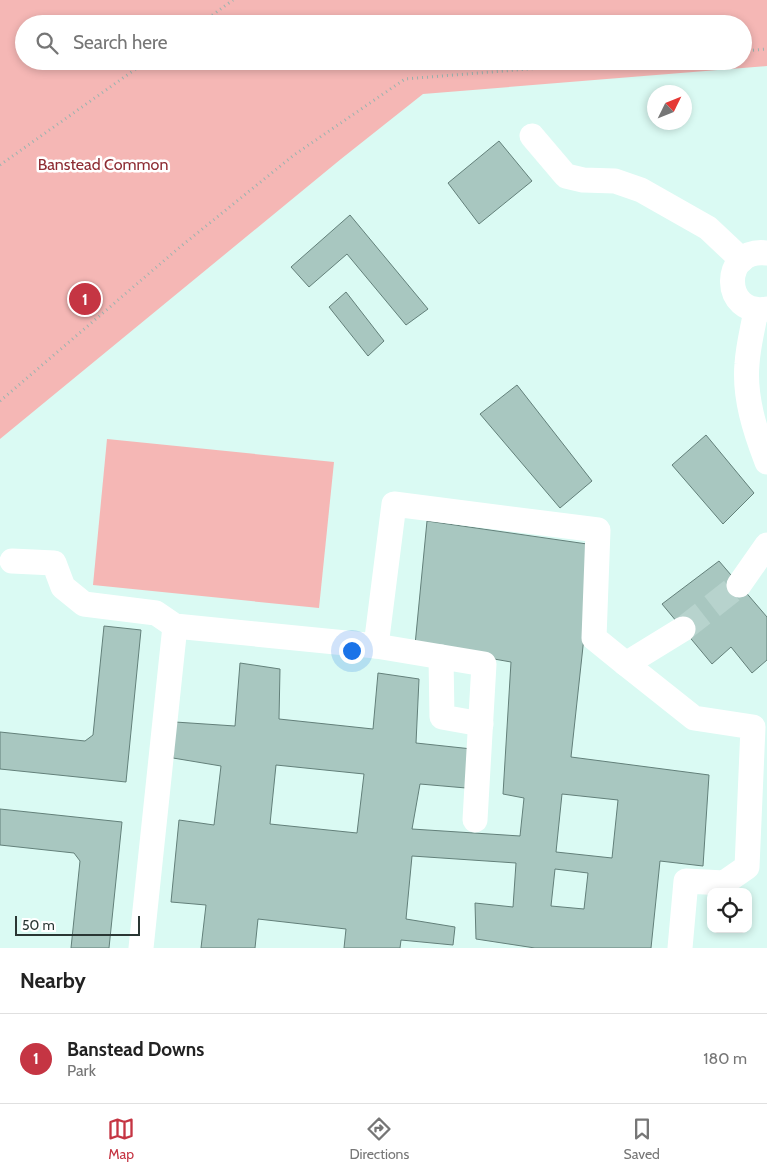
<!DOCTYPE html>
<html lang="en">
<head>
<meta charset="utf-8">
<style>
  :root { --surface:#fff; --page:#f2f2f2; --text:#222; --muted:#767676; --line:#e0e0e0; --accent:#c53543 }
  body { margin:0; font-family:Cabin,sans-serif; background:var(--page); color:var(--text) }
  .controls { position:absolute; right:15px; bottom:15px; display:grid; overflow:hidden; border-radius:10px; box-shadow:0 2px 8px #0003 }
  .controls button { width:45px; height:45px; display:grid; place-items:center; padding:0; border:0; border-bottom:1px solid var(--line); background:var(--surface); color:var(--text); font:25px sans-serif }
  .compass { position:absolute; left:647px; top:85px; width:45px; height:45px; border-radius:50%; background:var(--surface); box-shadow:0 2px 8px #0003; rotate:47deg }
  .scale { position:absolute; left:15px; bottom:12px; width:125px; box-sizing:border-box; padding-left:5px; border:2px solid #2a3633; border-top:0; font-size:14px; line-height:18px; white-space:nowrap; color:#2a3633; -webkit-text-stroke:4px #fff; paint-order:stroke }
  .you { position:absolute; left:351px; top:650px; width:18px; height:18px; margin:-12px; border:4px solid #fff; border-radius:50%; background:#1a73e8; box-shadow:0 0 0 8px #1a73e833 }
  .badge { display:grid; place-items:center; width:32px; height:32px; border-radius:50%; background:var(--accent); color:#fff; font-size:16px; font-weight:700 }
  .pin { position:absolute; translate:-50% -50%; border:2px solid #fff; box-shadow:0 1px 5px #0006 }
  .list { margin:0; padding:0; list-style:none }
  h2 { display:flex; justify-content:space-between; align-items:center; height:65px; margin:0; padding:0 20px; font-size:21px }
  h2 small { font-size:16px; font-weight:400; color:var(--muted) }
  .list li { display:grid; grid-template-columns:32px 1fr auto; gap:15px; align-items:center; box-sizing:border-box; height:90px; padding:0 20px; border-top:1px solid var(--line) }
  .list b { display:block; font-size:19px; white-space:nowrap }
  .list p { margin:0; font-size:16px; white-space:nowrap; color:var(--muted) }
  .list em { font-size:16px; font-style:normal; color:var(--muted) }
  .icon { flex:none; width:28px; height:28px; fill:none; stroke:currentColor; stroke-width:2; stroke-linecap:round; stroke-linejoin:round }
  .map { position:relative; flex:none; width:767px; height:948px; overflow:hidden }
  .search { position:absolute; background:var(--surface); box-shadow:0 2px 8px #0003; left:15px; right:15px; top:15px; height:55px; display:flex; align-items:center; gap:12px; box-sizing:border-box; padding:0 18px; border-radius:28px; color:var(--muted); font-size:19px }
  .sheet { height:155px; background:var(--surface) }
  nav { display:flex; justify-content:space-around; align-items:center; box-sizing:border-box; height:70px; border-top:1px solid var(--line); background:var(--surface); font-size:14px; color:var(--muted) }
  nav a { display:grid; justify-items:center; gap:2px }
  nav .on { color:var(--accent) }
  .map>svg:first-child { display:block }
  .green { fill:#f5b7b5; fill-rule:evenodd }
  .building { fill:#a8c7c0; stroke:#63807a; fill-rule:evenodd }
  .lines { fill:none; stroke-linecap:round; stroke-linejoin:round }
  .minor-tunnel { stroke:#b7d3cd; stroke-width:25; stroke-dasharray:25 12; stroke-linecap:butt }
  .path { stroke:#9bb4af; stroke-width:3; stroke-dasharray:1 4; stroke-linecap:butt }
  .minor { stroke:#fff; stroke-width:25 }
  .labels { text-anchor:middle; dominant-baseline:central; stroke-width:5; stroke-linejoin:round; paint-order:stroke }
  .park-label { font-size:16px; fill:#8d2b32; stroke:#fff }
</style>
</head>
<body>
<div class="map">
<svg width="767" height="948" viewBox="0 0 767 948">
  <rect width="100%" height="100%" fill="#dafaf3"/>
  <g class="green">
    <path d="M0,0H767V66L423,94L341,159L0,439ZM24,24H743V61H24Z"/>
    <path d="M107,439L334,462L319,608L93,585Z"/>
  </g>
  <g class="building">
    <path d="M499,141L532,181L479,224L448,183Z"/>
    <path d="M350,215L428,309L406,325L347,254L309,287L291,267Z"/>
    <path d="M346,292L384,341L368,356L329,307Z"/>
    <path d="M517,385L592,481L560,508L480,414Z"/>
    <path d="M706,435L754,493L723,524L672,465Z"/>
    <path d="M427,521L594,545L571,757L709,775L703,866L660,861L651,948H535L476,939L475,903L513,907L516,863L412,856L406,919L455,927L453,945L401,940L400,948H344L346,929L258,919L255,948H201L206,905L171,902L179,820L214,825L221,766L173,758L175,722L235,726L240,663L280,669L279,719L373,729L378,673L419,679L416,743L472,749L466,788L420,784L412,829L520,836L524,798L503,794L511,662L415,645ZM276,765L364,774L357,833L270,824ZM562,794L618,800L612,858L556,852ZM555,869L588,873L584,909L551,906Z"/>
    <path d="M719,561L767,617V660L752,673L731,647L712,664L662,604Z"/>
    <path d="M104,626L141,630L126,782L0,769V732L85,741L93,735Z"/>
    <path d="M0,809L122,822L109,948H71L80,861L74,853L0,845Z"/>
  </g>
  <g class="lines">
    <path class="minor-tunnel" d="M683,629L739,585"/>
    <g class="path">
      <path d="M200,24L233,0"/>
      <path d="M743,51L767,49"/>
      <path d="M0,165L147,61"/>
      <path d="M0,401L180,247L294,155L405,79L627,61"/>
    </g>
    <g class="minor">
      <path d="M532,136L566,176L583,180L615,181L641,190L708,228L742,260"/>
      <path d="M767,253C720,247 722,317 767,309"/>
      <path d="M756,310C753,328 748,346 747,364C744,397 755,431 767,462"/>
      <path d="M12,561L54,563L63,587L84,604L156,613L175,626L376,646L394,504L598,530L594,638L626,664L683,629"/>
      <path d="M739,585L767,545"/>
      <path d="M376,646L484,664L475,820"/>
      <path d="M441,657L442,717L481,724"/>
      <path d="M626,664L694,718L753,727L747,867L724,883L686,881L680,948"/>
      <path d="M141,948L175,626"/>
    </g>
  </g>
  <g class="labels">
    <g class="park-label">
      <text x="103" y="164">Banstead Common</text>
    </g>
  </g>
</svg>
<div class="controls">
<button><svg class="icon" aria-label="locate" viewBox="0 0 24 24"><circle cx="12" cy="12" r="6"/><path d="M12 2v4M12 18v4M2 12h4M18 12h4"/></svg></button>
</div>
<svg class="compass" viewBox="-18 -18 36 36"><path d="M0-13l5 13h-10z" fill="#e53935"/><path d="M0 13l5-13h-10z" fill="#767676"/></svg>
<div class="scale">50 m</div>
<div class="you"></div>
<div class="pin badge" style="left:85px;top:299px">1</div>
<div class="search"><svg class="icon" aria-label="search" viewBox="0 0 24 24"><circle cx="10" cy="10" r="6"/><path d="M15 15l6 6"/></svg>Search here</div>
</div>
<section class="sheet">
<h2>Nearby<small></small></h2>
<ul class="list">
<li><span class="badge">1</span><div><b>Banstead Downs</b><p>Park</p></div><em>180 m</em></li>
</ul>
</section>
<nav>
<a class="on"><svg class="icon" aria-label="map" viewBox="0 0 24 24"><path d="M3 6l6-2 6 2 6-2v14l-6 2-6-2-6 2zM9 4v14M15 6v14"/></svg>Map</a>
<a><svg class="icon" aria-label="directions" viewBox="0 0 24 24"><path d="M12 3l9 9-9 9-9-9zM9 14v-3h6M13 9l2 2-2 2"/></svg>Directions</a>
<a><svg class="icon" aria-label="saved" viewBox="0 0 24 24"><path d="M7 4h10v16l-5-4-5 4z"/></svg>Saved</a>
</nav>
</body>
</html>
